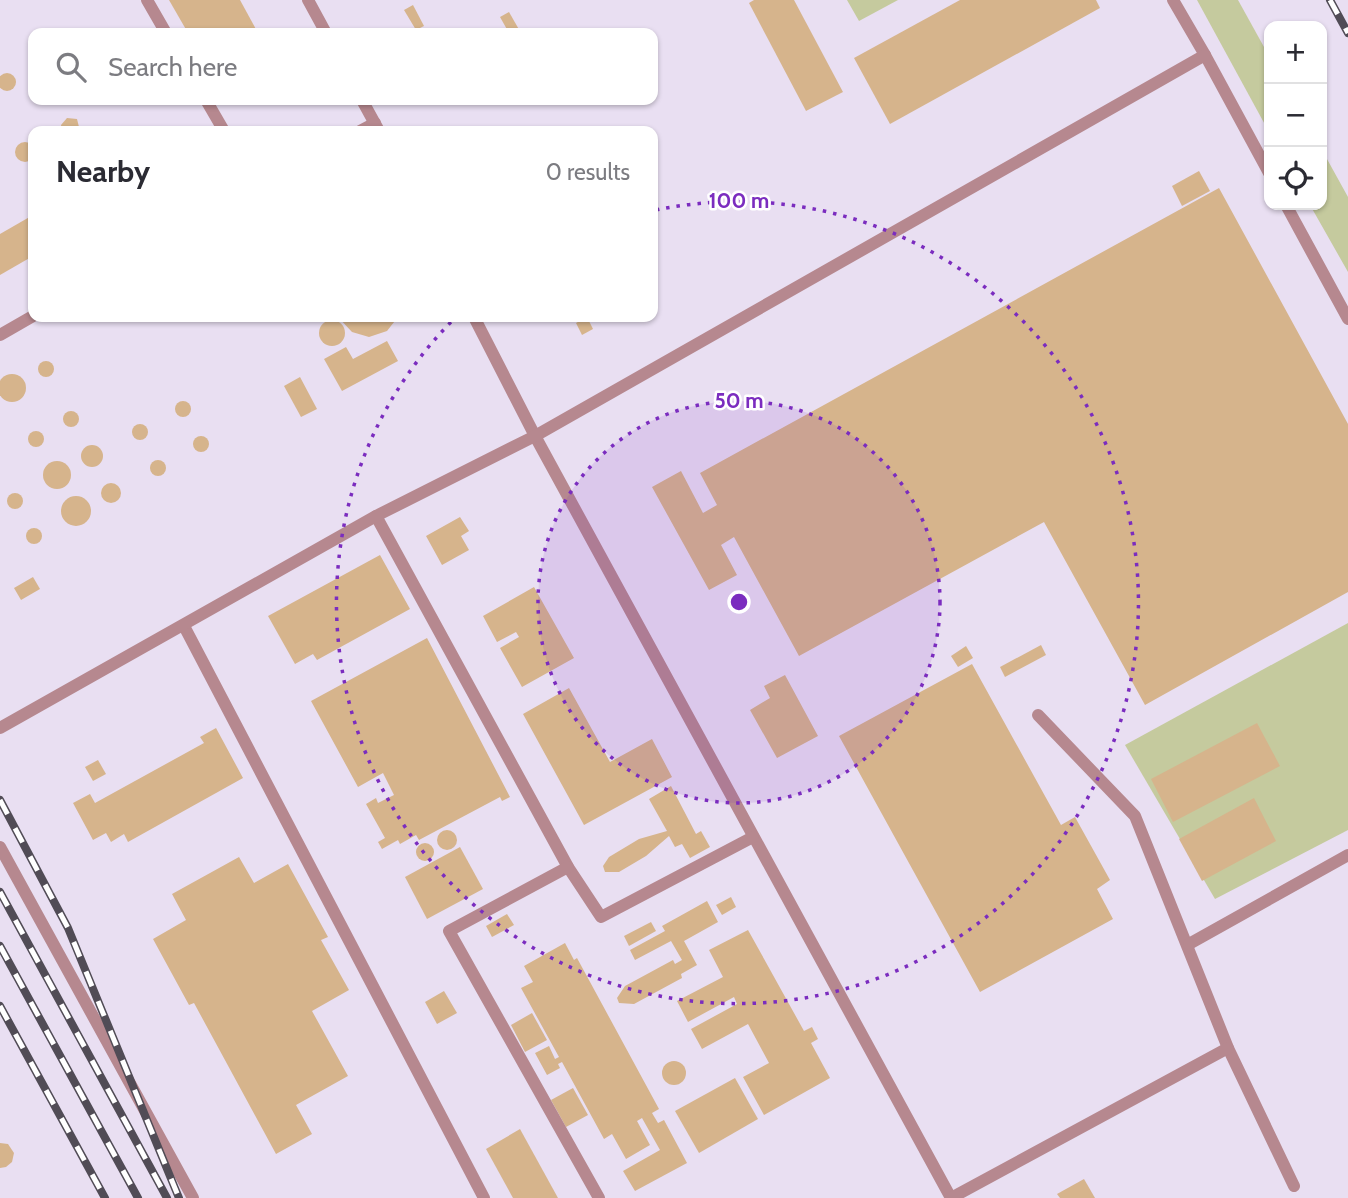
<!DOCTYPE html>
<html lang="en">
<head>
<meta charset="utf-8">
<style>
  :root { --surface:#fff; --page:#f2f2f3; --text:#2b2b33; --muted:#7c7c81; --line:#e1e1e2 }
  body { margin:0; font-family:Cabin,sans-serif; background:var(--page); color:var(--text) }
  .controls { position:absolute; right:21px; top:21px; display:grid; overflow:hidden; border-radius:14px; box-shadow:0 2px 5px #0004 }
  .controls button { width:63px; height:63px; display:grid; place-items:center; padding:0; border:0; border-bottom:2px solid var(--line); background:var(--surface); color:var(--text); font:35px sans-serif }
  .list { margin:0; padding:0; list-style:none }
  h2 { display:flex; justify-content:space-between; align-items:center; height:91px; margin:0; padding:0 28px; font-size:30px }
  h2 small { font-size:23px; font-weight:400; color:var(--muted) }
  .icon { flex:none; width:38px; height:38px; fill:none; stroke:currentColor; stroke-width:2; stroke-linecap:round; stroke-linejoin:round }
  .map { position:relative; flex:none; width:1348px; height:1198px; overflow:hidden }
  .search { position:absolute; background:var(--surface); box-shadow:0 2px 5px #0004; left:28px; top:28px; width:630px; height:77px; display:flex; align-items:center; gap:18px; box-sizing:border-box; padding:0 24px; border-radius:14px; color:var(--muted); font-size:26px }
  .panel { position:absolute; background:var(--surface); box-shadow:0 2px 5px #0004; left:28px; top:126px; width:630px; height:196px; border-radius:14px }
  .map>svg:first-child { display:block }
  .green { fill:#c5ca9e }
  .building { fill:#d6b48c }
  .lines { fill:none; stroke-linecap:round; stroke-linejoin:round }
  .lane { stroke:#b6888f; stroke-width:12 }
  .rail-casing { stroke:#514c56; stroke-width:8 }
  .rail { stroke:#fff; stroke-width:5; stroke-dasharray:16; stroke-linecap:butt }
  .ring { fill:none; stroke:#7b2cbf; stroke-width:3.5; stroke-dasharray:3.5 7 }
  .centre { fill:#7b2cbf; stroke:#fff; stroke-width:3.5 }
  .ring-label { font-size:21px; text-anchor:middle; font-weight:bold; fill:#7b2cbf; stroke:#fff; stroke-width:5; stroke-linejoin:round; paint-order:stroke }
</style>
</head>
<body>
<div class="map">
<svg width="1348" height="1198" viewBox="0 0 1348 1198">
  <rect width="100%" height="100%" fill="#e9dff2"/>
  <g class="green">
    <path d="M847,0H898L859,21Z"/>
    <path d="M1197,0H1238L1269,56V132Z"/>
    <path d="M1322,150L1348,197V272L1310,205H1322Z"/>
    <path d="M1348,623V830L1215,899L1125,745Z"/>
  </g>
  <g class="building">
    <path d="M169,0H240L258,33H188Z"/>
    <path d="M754,0H794L843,92L806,111L749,3Z"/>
    <path d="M960,0H1096L1100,8L890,124L854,58Z"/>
    <path d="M413,5L424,26L416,30L404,10Z"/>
    <path d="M509,12L521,33H509L500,17Z"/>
    <circle cx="7" cy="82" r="9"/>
    <path d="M67,118L77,119L80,131H62L61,125Z"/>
    <circle cx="25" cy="152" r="10"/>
    <path d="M1199,171L1210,191L1182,206L1172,186Z"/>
    <path d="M1219,188L1348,424V592L1145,705L1044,522L799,656L734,537L721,545L737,575L709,590L652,487L681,471L703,513L717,505L700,473Z"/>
    <path d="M33,215V256L0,275V234Z"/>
    <path d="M338,317H398L387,331L369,337L352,332Z"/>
    <path d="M587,317L593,329L582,335L576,323Z"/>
    <circle cx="332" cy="333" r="13"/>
    <path d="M387,341L398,361L342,391L324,359L346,347L353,359Z"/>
    <circle cx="46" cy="369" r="8"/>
    <circle cx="12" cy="388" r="14"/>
    <path d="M300,377L317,409L301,417L284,386Z"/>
    <circle cx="183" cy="409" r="8"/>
    <circle cx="71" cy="419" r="8"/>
    <circle cx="140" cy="432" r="8"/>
    <circle cx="36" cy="439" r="8"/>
    <circle cx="201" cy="444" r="8"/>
    <circle cx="92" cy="456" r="11"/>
    <circle cx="158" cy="468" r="8"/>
    <circle cx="57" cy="475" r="14"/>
    <circle cx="111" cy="493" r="10"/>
    <circle cx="15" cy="501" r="8"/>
    <circle cx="76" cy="511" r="15"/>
    <path d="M460,517L469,531L461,536L469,550L442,565L426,536Z"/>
    <circle cx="34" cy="536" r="8"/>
    <path d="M380,555L410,609L317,660L313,654L295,664L268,616Z"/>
    <path d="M33,577L40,589L21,600L14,588Z"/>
    <path d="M534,587L574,658L522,687L500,648L519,637L516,632L497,642L483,616Z"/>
    <path d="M427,638L510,797L502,801L500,797L419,840L416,835L400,844L398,840L382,849L378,842L385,838L366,804L376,798L378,803L394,795L383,773L358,787L311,701Z"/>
    <path d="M1041,645L1046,655L1005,677L1000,667Z"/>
    <path d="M966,646L973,658L958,667L951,656Z"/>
    <path d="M972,664L1061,825L1075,817L1110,880L1097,889L1113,919L980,992L839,736Z"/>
    <path d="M785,675L818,736L777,758L750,710L770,698L764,686Z"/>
    <path d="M569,688L610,762L652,739L672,777L584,825L523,714Z"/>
    <path d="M1257,723L1280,766L1173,822L1151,779Z"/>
    <path d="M216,728L243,778L128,842L124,834L111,842L106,833L93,840L73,803L90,794L95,803L204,743L200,737Z"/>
    <path d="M98,760L106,774L93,781L85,767Z"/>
    <path d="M671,786L696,834L701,831L710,847L690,858L682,844L675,847L669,836L646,856L619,872H605L603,866L609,857L639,839L667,831L649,799Z"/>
    <path d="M1254,798L1276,841L1202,881L1179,839Z"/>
    <circle cx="447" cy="840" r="10"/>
    <circle cx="425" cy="852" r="9"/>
    <path d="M460,847L483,889L427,919L405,877Z"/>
    <path d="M239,857L254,883L288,864L328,937L321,940L349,990L312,1011L348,1076L296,1105L312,1134L276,1154L194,1003L189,1005L153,939L186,920L172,894Z"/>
    <path d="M731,897L736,907L722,915L716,905Z"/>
    <path d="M707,901L718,922L684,941L697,965L681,974L682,978L634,1004L619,1003L617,998L625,986L673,960L675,964L682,960L671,941L635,960L630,950L665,931L662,926Z"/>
    <path d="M507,914L514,925L492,937L486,926Z"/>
    <path d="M651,922L656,931L629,946L624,936Z"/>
    <path d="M748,930L804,1031L812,1027L818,1039L811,1043L830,1078L764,1115L743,1077L769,1063L748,1024L702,1049L691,1029L737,1004L734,997L688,1022L677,1001L723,977L709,950Z"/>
    <path d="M565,943L574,960L577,958L659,1109L652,1113L658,1123L664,1120L687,1163L635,1191L623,1171L660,1150L642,1118L637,1121L650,1145L626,1159L612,1134L604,1139L562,1062L558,1064L560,1068L547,1075L535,1053L549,1046L555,1059L559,1057L521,988L533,982L524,966Z"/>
    <path d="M444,991L457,1013L437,1024L425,1002Z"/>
    <path d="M532,1013L547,1040L525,1052L511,1025Z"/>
    <circle cx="674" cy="1073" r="12"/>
    <path d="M735,1078L758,1119L699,1153L675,1111Z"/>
    <path d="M573,1088L588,1115L566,1127L551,1100Z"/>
    <path d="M520,1129L558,1198H513L486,1149Z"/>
    <path d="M0,1143L8,1144L14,1153L12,1162L6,1167L0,1168Z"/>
    <path d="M1084,1179L1095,1198H1060L1057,1194Z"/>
  </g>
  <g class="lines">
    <g class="lane">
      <path d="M147,0L166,33"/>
      <path d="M308,0L326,33"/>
      <path d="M1173,0L1205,55"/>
      <path d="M206,100L224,131"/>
      <path d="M362,100L379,131"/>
      <path d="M360,131L375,123"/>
      <path d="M1286,205L1348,319"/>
      <path d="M474,317L535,436L951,1198"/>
      <path d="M0,335L33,316"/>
      <path d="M376,516L568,867L601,917L753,837"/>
      <path d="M184,626L484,1198"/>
      <path d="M1038,715L1135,816L1228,1048L1294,1186"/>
      <path d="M0,728L376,516L535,436L1205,55L1269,173"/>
      <path d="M0,847L193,1198"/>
      <path d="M568,867L449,931L599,1198"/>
      <path d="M1189,944L1348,855"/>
      <path d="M951,1198L1228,1048"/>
    </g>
    <defs>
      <g id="rail">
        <path d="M1330,0L1348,33"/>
        <path d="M0,800L68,928L179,1198"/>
        <path d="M0,892L167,1198"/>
        <path d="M0,946L138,1198"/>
        <path d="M0,1006L105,1198"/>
      </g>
    </defs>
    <use href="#rail" class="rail-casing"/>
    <use href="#rail" class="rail"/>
  </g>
  <circle cx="739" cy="602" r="201" fill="#7b2cbf" fill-opacity=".12"/>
  <g class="ring">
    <circle cx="739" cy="602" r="201"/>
    <path d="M656 210A401 401 0 1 1 455 318"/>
  </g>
  <circle cx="739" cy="602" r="10" class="centre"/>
  <g class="ring-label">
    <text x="739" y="208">100 m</text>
    <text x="739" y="408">50 m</text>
  </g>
</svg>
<div class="controls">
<button>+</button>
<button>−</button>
<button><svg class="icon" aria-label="locate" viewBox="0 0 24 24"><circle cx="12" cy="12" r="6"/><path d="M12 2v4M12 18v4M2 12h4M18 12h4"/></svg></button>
</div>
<div class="search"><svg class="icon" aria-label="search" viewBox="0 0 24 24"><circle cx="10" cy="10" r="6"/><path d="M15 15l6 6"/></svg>Search here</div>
<section class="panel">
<h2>Nearby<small>0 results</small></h2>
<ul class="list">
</ul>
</section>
</div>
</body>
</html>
